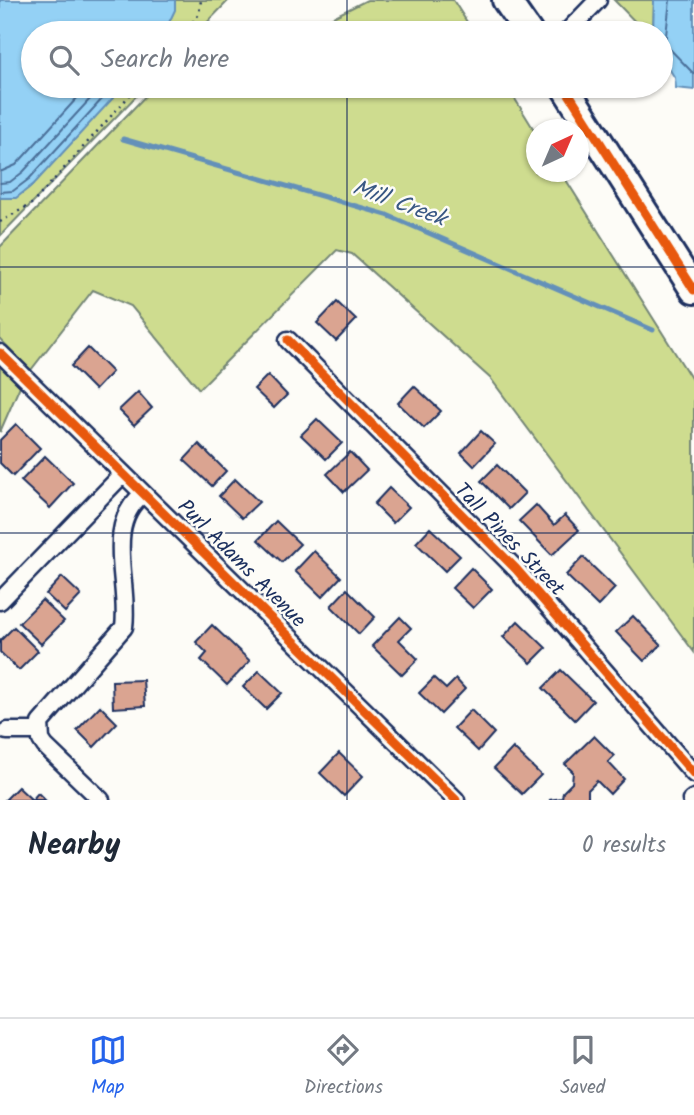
<!DOCTYPE html>
<html lang="en">
<head>
<meta charset="utf-8">
<style>
  :root { --surface:#fff; --page:#f6f6f7; --text:#1f2937; --muted:#747a83; --line:#e0e1e3; --accent:#2563eb }
  body { margin:0; font-family:Kalam,sans-serif; background:var(--page); color:var(--text) }
  .compass { position:absolute; left:526px; top:119px; width:63px; height:63px; border-radius:50%; background:var(--surface); box-shadow:0 2px 5px #0004; rotate:44deg }
  .list { margin:0; padding:0; list-style:none }
  h2 { display:flex; justify-content:space-between; align-items:center; height:91px; margin:0; padding:0 28px; font-size:30px }
  h2 small { font-size:23px; font-weight:400; color:var(--muted) }
  .icon { flex:none; width:38px; height:38px; fill:none; stroke:currentColor; stroke-width:2; stroke-linecap:round; stroke-linejoin:round }
  .map { position:relative; flex:none; width:694px; height:800px; overflow:hidden }
  .search { position:absolute; background:var(--surface); box-shadow:0 2px 5px #0004; left:21px; right:21px; top:21px; height:77px; display:flex; align-items:center; gap:18px; box-sizing:border-box; padding:0 24px; border-radius:38px; color:var(--muted); font-size:26px }
  .sheet { height:217px; background:var(--surface) }
  nav { display:flex; justify-content:space-around; align-items:center; box-sizing:border-box; height:98px; border-top:2px solid var(--line); background:var(--surface); font-size:19px; color:var(--muted) }
  nav a { display:grid; justify-items:center; gap:4px }
  nav .on { color:var(--accent) }
  .map>svg:first-child { display:block }
  .green { fill:#cedc8f; stroke:#748676; stroke-width:2 }
  .water { fill:#94d1f5; stroke:#6490b9; stroke-width:2 }
  .lines { fill:none; stroke-linecap:round; stroke-linejoin:round }
  .shore { stroke:#4b709a; stroke-width:2 }
  .stream { stroke:#6490b9; stroke-width:5 }
  .building { fill:#daa491; stroke:#1b2f5e; stroke-width:2 }
  .street-casing { stroke:#1b2f5e; stroke-width:21 }
  .primary-casing { stroke:#1b2f5e; stroke-width:32 }
  .path { stroke:#1b2f5e; stroke-width:2.5; stroke-dasharray:2 5; stroke-linecap:butt }
  .street { stroke:#fdfcf7; stroke-width:16 }
  .primary { stroke:#fdfcf7; stroke-width:26 }
  .cycleway-casing { stroke:#fdfcf7; stroke-width:13 }
  .cycleway { stroke:#e8590c; stroke-width:9 }
  .grid { fill:none; stroke:#1b2f5e; stroke-width:2; stroke-opacity:0.55 }
  .labels { text-anchor:middle; dominant-baseline:central; stroke-width:5; stroke-linejoin:round; paint-order:stroke }
  .street-label { font-size:21px; fill:#1b2f5e; stroke:#fdfcf7 }
  .water-label { font-size:23px; font-style:italic; fill:#395884; stroke:#fdfcf7 }
</style>
</head>
<body>
<div class="map">
<svg width="694" height="800" viewBox="0 0 694 800">
  <rect width="100%" height="100%" fill="#fdfcf7"/>
  <filter id="ink" filterUnits="userSpaceOnUse"><feTurbulence type="fractalNoise" baseFrequency=".0143" numOctaves="2"/><feDisplacementMap in="SourceGraphic" scale="14" xChannelSelector="R" yChannelSelector="G"/><feConvolveMatrix kernelMatrix="1 2 1 2 8 2 1 2 1" color-interpolation-filters="sRGB"/></filter>
  <g filter="url(#ink)">
    <g class="green">
      <path d="M0,0H229L197,33H33V86H146L0,236Z"/>
      <path d="M367,0H453L474,33H301Z"/>
      <path d="M614,0H654L653,33H646Z"/>
      <path d="M155,86H507L536,133V172H561L694,383V652L491,379L352,254L337,250L199,389L131,306L93,290L31,370L0,339V247Z"/>
      <path d="M0,366L20,386L0,432Z"/>
    </g>
    <g class="water">
      <path d="M0,0H175V10L164,33H33V86H124L34,184L16,198H0Z"/>
      <path d="M654,0H694V90L676,88L675,78L661,56V33H653Z"/>
    </g>
    <g class="lines">
      <g class="shore">
        <path d="M670,0L665,44L694,74"/>
        <path d="M0,172L16,165L88,86"/>
        <path d="M0,183L10,182L23,172L102,86"/>
        <path d="M0,192L13,191L29,179L114,86"/>
      </g>
      <path class="stream" d="M123,139L387,215L653,330"/>
    </g>
    <g class="building">
      <path d="M337,302L356,320L336,341L317,323Z"/>
      <path d="M88,348L112,372L95,390L71,366Z"/>
      <path d="M268,375L287,395L274,408L254,389Z"/>
      <path d="M414,386L441,411L424,428L398,403Z"/>
      <path d="M138,392L152,408L134,425L119,410Z"/>
      <path d="M317,419L342,443L326,459L301,435Z"/>
      <path d="M16,424L40,448L13,476L0,463V440Z"/>
      <path d="M481,431L495,444L474,466L461,453Z"/>
      <path d="M199,444L226,471L212,486L184,460Z"/>
      <path d="M350,452L367,470L344,492L327,474Z"/>
      <path d="M45,456L73,483L50,508L21,481Z"/>
      <path d="M497,465L525,493L509,509L481,481Z"/>
      <path d="M235,479L259,502L242,518L219,496Z"/>
      <path d="M389,488L409,507L393,523L374,504Z"/>
      <path d="M536,505L554,525L565,515L579,530L552,555L519,521Z"/>
      <path d="M276,521L300,544L282,562L258,540Z"/>
      <path d="M430,528L460,556L445,571L416,543Z"/>
      <path d="M314,551L341,577L322,597L295,571Z"/>
      <path d="M583,557L615,588L598,606L566,575Z"/>
      <path d="M471,568L492,589L473,608L452,588Z"/>
      <path d="M62,577L81,595L65,612L46,594Z"/>
      <path d="M347,589L375,617L359,634L331,606Z"/>
      <path d="M42,600L64,621L41,644L19,623Z"/>
      <path d="M633,616L661,645L644,661L616,632Z"/>
      <path d="M400,617L411,628L399,640L418,659L402,675L372,646Z"/>
      <path d="M518,621L546,648L531,663L503,637Z"/>
      <path d="M212,625L250,661L227,685L201,660L207,653L196,642Z"/>
      <path d="M14,627L38,651L19,670L0,652V641Z"/>
      <path d="M561,670L593,701L575,720L543,688Z"/>
      <path d="M259,671L282,693L266,709L243,687Z"/>
      <path d="M434,678L446,689L456,679L465,689L441,714L419,693Z"/>
      <path d="M143,680L145,706L113,708L112,681Z"/>
      <path d="M100,706L117,723L94,747L77,730Z"/>
      <path d="M471,710L494,733L478,751L454,728Z"/>
      <path d="M594,736L614,756L608,762L624,779L610,794L597,781L588,790V800H549L562,798L563,792L572,783L573,772L565,764Z"/>
      <path d="M513,748L541,775L522,794L494,768Z"/>
      <path d="M339,753L363,776L344,796L320,773Z"/>
      <path d="M18,787L32,800L38,793L45,800H5Z"/>
    </g>
    <g class="lines">
      <defs>
        <g id="street">
          <path d="M566,33L598,0"/>
          <path d="M288,340L516,569L694,774"/>
          <path d="M0,353L456,800"/>
          <path d="M0,601L123,474"/>
          <path d="M7,731H39"/>
          <path d="M101,800L45,746L41,740L40,723L124,627C130,583 103,525 143,494"/>
          <path d="M691,800L694,798"/>
        </g>
        <g id="primary">
          <path d="M506,0L529,33"/>
          <path d="M564,86L694,290"/>
        </g>
      </defs>
      <use href="#street" class="street-casing"/>
      <use href="#primary" class="primary-casing"/>
      <g class="path">
        <path d="M184,33L199,14L201,0"/>
        <path d="M0,222L33,203L138,86"/>
      </g>
      <use href="#street" class="street"/>
      <use href="#primary" class="primary"/>
      <defs>
        <g id="cycleway">
          <path d="M564,86L694,290"/>
          <path d="M288,340L516,569L694,774"/>
          <path d="M0,353L456,800"/>
        </g>
      </defs>
      <use href="#cycleway" class="cycleway-casing"/>
      <use href="#cycleway" class="cycleway"/>
    </g>
  </g>
  <path class="grid" d="M347,0V33M347,86V800M0,267H694M0,533H694"/>
  <g class="labels">
    <g class="street-label">
      <text transform="translate(509 540) rotate(46)">Tall Pines Street</text>
      <text transform="translate(241 564) rotate(45)">Purl Adams Avenue</text>
    </g>
    <g class="water-label">
      <text transform="translate(399 204) rotate(20)">Mill Creek</text>
    </g>
  </g>
</svg>
<svg class="compass" viewBox="-18 -18 36 36"><path d="M0-13l5 13h-10z" fill="#e53935"/><path d="M0 13l5-13h-10z" fill="#747a83"/></svg>
<div class="search"><svg class="icon" aria-label="search" viewBox="0 0 24 24"><circle cx="10" cy="10" r="6"/><path d="M15 15l6 6"/></svg>Search here</div>
</div>
<section class="sheet">
<h2>Nearby<small>0 results</small></h2>
<ul class="list">
</ul>
</section>
<nav>
<a class="on"><svg class="icon" aria-label="map" viewBox="0 0 24 24"><path d="M3 6l6-2 6 2 6-2v14l-6 2-6-2-6 2zM9 4v14M15 6v14"/></svg>Map</a>
<a><svg class="icon" aria-label="directions" viewBox="0 0 24 24"><path d="M12 3l9 9-9 9-9-9zM9 14v-3h6M13 9l2 2-2 2"/></svg>Directions</a>
<a><svg class="icon" aria-label="saved" viewBox="0 0 24 24"><path d="M7 4h10v16l-5-4-5 4z"/></svg>Saved</a>
</nav>
</body>
</html>
